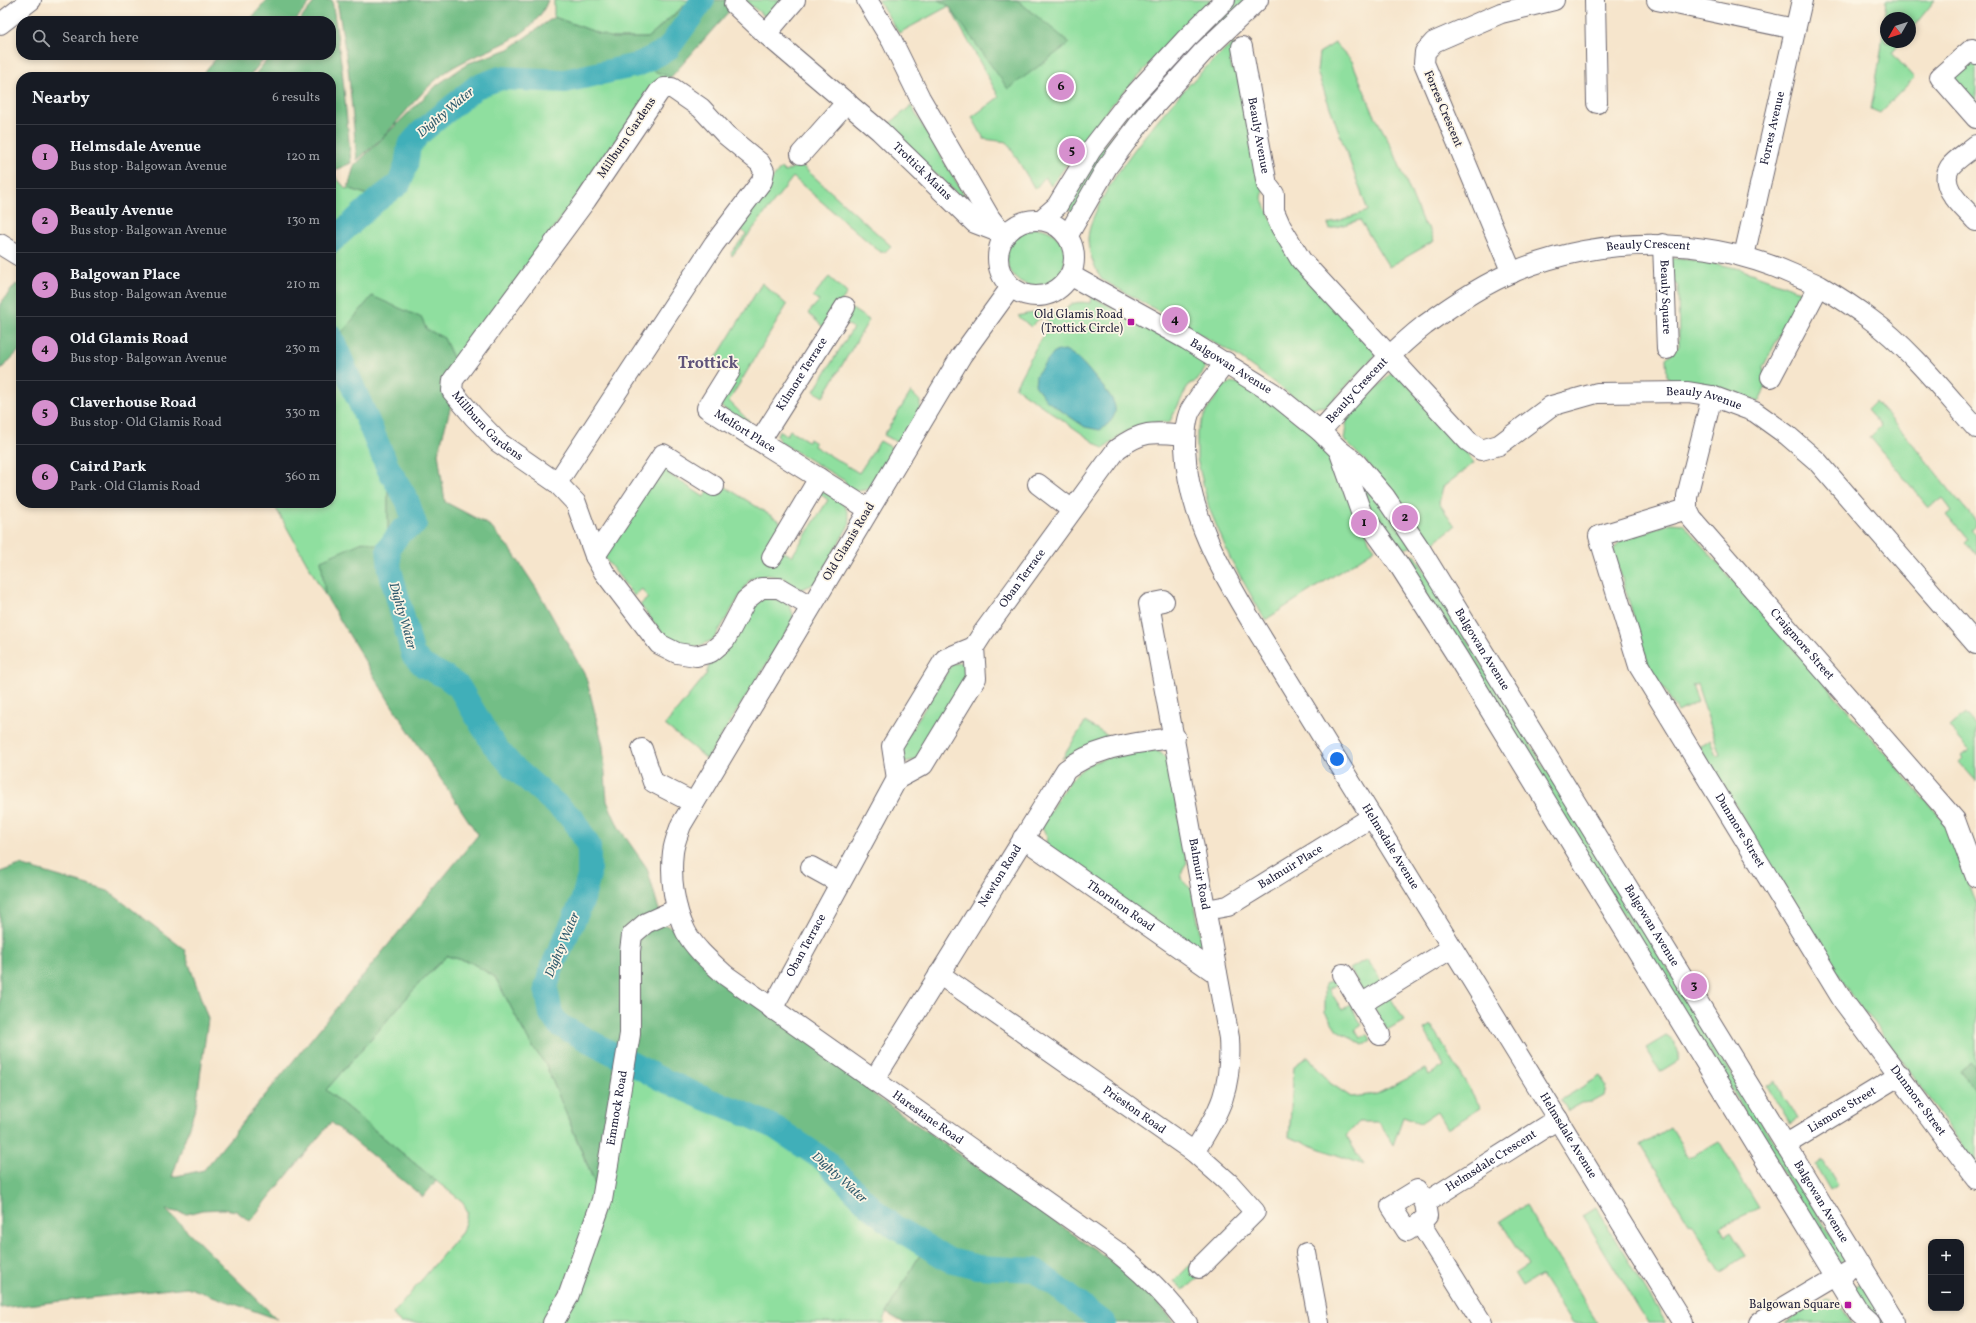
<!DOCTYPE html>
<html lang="en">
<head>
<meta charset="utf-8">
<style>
  :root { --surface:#171b24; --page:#242831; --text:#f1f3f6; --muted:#9ea1a6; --line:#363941; --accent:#d690ce }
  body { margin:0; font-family:Vollkorn,serif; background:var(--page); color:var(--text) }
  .controls { position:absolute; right:12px; bottom:12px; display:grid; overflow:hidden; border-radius:8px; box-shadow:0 2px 6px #0003 }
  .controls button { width:36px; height:36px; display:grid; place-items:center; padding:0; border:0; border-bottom:1px solid var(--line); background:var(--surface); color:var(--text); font:20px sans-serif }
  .compass { position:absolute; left:1880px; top:12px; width:36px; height:36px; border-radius:50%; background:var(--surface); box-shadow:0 2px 6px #0003; rotate:231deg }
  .you { position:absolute; left:1337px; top:759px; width:14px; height:14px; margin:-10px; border:3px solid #fff; border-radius:50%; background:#1a73e8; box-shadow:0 0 0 6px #1a73e833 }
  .badge { display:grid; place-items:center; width:26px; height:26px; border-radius:50%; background:var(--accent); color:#111; font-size:13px; font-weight:700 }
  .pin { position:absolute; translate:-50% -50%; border:2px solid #fff; box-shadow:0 1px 4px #0006 }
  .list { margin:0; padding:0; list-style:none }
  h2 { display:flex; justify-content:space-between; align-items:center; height:52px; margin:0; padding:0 16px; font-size:17px }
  h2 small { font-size:13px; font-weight:400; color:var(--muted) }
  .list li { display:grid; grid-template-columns:26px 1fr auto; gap:12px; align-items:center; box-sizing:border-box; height:64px; padding:0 16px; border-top:1px solid var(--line) }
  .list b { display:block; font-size:15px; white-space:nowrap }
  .list p { margin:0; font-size:13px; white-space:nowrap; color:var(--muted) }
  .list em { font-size:13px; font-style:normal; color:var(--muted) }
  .icon { flex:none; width:22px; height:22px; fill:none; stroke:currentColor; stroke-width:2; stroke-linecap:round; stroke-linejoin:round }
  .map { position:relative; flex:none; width:1976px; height:1323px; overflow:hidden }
  .search { position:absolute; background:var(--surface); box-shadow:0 2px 6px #0003; left:16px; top:16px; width:320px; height:44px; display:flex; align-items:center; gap:10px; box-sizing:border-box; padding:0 14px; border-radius:16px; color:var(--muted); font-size:15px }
  .panel { position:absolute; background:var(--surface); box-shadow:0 2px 6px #0003; left:16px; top:72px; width:320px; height:436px; border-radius:16px }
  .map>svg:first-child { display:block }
  .green { fill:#8fdf9f; stroke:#58806d }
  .forest { fill:#73be86; stroke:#4a7060 }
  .water { fill:#3fafb9; stroke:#30687a }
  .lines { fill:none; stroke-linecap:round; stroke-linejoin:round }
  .river { stroke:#3fafb9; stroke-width:24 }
  .minor-casing { stroke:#6c666e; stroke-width:22 }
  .minor { stroke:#fff; stroke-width:20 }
  .poi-dot { fill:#b5179e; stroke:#fcf5e5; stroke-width:1.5 }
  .labels { text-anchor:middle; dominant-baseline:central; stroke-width:3.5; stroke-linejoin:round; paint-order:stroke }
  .street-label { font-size:12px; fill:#22223b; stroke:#fcf5e5 }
  .poi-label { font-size:12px; fill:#22223b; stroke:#fcf5e5; text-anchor:end }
  .water-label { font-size:13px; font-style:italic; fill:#2e5a6d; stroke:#fcf5e5 }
  .district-label { font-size:16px; font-weight:bold; fill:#60547b; stroke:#fcf5e5 }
</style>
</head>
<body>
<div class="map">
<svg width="1976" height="1323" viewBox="0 0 1976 1323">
  <rect width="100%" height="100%" fill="#fcf5e5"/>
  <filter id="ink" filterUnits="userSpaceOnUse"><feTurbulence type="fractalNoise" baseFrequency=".025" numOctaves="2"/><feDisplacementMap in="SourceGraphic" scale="8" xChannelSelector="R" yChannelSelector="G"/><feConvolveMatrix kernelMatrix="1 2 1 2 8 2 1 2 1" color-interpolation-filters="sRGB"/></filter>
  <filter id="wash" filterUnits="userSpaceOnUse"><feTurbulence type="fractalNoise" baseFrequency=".012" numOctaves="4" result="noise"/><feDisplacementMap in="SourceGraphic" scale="16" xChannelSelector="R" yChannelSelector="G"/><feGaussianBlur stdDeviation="0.9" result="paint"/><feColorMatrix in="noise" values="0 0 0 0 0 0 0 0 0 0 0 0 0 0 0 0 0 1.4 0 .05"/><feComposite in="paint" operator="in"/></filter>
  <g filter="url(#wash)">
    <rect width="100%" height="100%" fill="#f6e5cc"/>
    <g class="green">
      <path d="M554,0H727L689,1L647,38H612L554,17Z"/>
      <path d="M744,0H791L772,22Z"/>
      <path d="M878,0H1212L1197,13L1108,109L1051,186L1045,177L1035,189L1007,142L984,139L972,117L999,97L949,6L899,33Z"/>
      <path d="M1234,0H1247L1073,212L1065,207L1096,155L1134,107Z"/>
      <path d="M1886,0H1935L1910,31V18H1886V42H1901L1892,53L1914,78L1880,113L1871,109L1881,52Z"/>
      <path d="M1234,43V57L1230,59L1232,70L1236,69L1264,189L1262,198L1276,230L1373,347L1375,356L1327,406L1309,408L1233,353L1101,279C1095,267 1088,253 1088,239C1090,190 1194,72 1234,43Z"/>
      <path d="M1335,43L1352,61L1372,110L1394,152L1423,223L1429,228L1434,241L1389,267L1360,220L1330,229L1328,224L1368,211L1317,72L1319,53Z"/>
      <path d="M1971,62L1976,64V109L1953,82L1955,71Z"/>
      <path d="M637,65L671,77L658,83L456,364L444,339L426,329L334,342L388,468V549L322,560L325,595L273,503H331V177L334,175L346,189L348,188L368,195L406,166L409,146L420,133L476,87L500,78H527L604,72Z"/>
      <path d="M911,106L970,205L884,128Z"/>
      <path d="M800,164L891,246L885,252H880L793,177L732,256L731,253L746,234L736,225L781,168L785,172Z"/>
      <circle cx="1036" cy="257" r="29"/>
      <path d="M1669,258L1704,261L1740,269L1808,294L1798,311L1791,313L1763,367L1767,385L1758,402C1737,393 1716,384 1693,383C1684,382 1674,383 1667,377L1666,358L1679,346L1678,286L1670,280Z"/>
      <path d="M829,277L847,293L823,327L808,313L819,301L813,296Z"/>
      <path d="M762,283L787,305L729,401L749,421L747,425L719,405L726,367L715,360Z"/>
      <path d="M1091,296L1201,354L1205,369L1197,381L1189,384L1169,423C1142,418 1123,432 1104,449L1015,387L1041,338L1053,326L1045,318L1039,319L1031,327L1018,316C1033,312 1045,311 1060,316C1068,303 1075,301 1090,303Z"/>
      <path d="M852,309L869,320L823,397L814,391L853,328L844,322Z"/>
      <path d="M1391,373L1399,376L1455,436L1474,463L1443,487L1439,503L1455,526L1433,543L1369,465L1344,440L1347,419Z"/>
      <path d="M1244,381L1324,442L1364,523L1369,541L1375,549L1265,620L1230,558L1209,508L1197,459V432L1206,412L1222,388L1231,382L1242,384Z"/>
      <path d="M911,392L920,401V409L902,440L895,441L884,435Z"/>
      <path d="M1875,402C1912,439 1941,482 1976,521V525L1971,530L1976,535V555L1965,543L1968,540L1947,515L1952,511L1942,498L1929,508L1870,437L1881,426L1867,410Z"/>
      <path d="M779,430L787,435L790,430L808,441L809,439L815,443L814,446L859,473L880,441L891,447L894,452C883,471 874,500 848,488L845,481L780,442L777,436Z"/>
      <path d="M1352,465L1413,546L1404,549L1398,556L1366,512Z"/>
      <path d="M674,466L669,474L704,497L709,489L721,484L784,524L782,551L792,556L828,500L819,493L823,491C840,501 847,502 850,523L816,583L802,589L790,585L785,578L767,575L750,579L714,639L697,647L681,645L666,637L640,605L648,598L642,589L634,596L604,557L659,467Z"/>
      <path d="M1671,523L1683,524L1819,677L1948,826L1976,905V1068L1971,1063L1961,1071L1976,1092V1165L1874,1022L1854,1000L1699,746L1710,739L1716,756L1720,755L1697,684L1692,686L1698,702L1678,712L1648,663L1613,550L1620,541Z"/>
      <path d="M1415,555L1845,1259L1839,1263L1405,561L1408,557Z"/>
      <path d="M769,597L777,600L779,597C790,603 792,608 794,620L707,759L665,725L706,675L709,665L725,653L752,606L761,600Z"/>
      <path d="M964,662L968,674L916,760L904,762L899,750L952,664Z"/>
      <path d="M1965,713L1976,726V781L1959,762L1963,758L1961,756L1969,750L1949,727Z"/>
      <path d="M1085,722L1113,739L1088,745L1062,759Z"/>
      <path d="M1156,750L1168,758L1187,863C1178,873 1181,882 1192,889L1202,943L1200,947L1195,948L1045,848L1047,837L1041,826C1053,807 1064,784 1081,770C1096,756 1135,754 1156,750Z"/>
      <path d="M447,956L470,962L495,977L530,1043L546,1065L601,1199L624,1062L742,1112L895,1227L925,1246L886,1313L884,1323H400L393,1314L462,1232L468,1212L462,1201L436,1181L326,1090L424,978Z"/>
      <path d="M1367,959L1382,982L1364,993L1350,969Z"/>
      <path d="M1334,979L1337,984L1329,989L1342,1010L1350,1005L1362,1025L1355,1030L1360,1038L1368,1034L1371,1040L1363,1045L1337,1030L1325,1012V984Z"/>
      <path d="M1390,997L1404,1020L1387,1030L1373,1007Z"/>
      <path d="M1431,1025L1481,1108L1447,1129L1437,1112L1420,1123L1403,1117L1393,1145L1379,1122H1359L1346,1136L1364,1165L1289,1137L1294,1066L1308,1056L1330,1083L1351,1097L1377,1094L1426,1069L1429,1075L1444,1066L1424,1029Z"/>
      <path d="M1666,1036C1676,1042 1679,1049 1679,1061L1661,1072L1646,1048Z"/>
      <path d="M1600,1076L1606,1085L1604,1095L1591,1102L1582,1103L1568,1111L1561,1100Z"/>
      <path d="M1775,1081L1797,1119L1790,1124L1767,1086Z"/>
      <path d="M1670,1127L1689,1158L1719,1141L1759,1208C1746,1216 1732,1220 1720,1227L1725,1236L1731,1232L1746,1256L1721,1272L1692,1224L1690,1225L1641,1145Z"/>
      <path d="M1823,1161L1838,1185L1830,1190L1816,1166Z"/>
      <path d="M1525,1205L1598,1323H1572L1541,1275L1522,1287L1514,1274L1528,1265L1500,1221Z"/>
      <path d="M1596,1208L1666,1323H1648L1583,1216Z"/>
      <path d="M1192,1263L1202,1275L1183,1291L1174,1281Z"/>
      <path d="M1860,1283L1891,1323H1874L1852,1288Z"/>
      <path d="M1828,1300L1840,1304L1853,1323H1785L1813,1306Z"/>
    </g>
    <g class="forest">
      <path d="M267,0H312L295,21H249Z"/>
      <path d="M316,0H332L342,69L351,163L331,172V77H253L271,55H331V21H299Z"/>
      <path d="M337,0H548C534,38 492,47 459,64C428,80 408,111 384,136C376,144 366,152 357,160L348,67Z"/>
      <path d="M691,0H739L671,77L636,65L565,81L500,78L476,87L420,133L409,146L406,166L399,184L368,195L348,188L354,166L437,85L469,63L509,49L554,17L612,38H647Z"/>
      <path d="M938,0H1017L1070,43L1008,89L949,6Z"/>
      <path d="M219,55H267L249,77H200Z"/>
      <path d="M16,284L21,287V349L0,370V304Z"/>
      <path d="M372,296L422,318L426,329L444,338L456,364L452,402L438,453L445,502L489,525L511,550L538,591L586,677L603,746L607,801L619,828L647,868L663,924L674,928L850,1072L876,1096L1123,1269L1151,1294L1175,1323H904L886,1313L925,1246L895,1227L742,1112L624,1062L602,1200L546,1065L530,1043L495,977L470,962L447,956L424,978L326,1090L436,1181L423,1197L331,1122L250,1221L236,1211L223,1209L202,1210L187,1214L166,1210L277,1319L187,1287L0,1308V872L20,865L108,891L184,949L208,1019L196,1106L172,1177L204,1170L478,835L389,701L325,595L321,560L365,541L388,549V468L334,342Z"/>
      <path d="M1972,1062L1976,1068V1092L1961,1071Z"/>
    </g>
    <path class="water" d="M1065,350C1079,357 1087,368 1097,380C1113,398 1127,413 1100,430L1085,427L1047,401L1035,385L1036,375L1054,352Z"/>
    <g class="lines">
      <g class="river">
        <path d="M331,242L376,201L399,184L406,166L409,146L420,133L476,87L500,78L565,81L637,65L667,50L703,0"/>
        <path d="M331,336L388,468L407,500L415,524L401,531L388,549L390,570L413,655L424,666L446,677L459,687L493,744L512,766L573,819L589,846V876L582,902L552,967L546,988L551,1014L559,1025L659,1078L706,1099L742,1112L776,1128L824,1160L873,1209L895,1227L949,1260L978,1267L1035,1270L1104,1323"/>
      </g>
    </g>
  </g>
  <g filter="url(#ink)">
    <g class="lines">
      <defs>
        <g id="minor">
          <path d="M867,0L892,41L920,98L990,218L1003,235"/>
          <path d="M1595,0L1597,103"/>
          <path d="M1657,0L1795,29"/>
          <path id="s1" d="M734,4L766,34L880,131L975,223L1001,233"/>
          <path d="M0,24L31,0"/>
          <path d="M766,34L795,0"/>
          <path id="s2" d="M1242,47L1267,185L1274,194V211L1281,227L1301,260L1468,441L1481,450L1499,445L1551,406L1597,393L1688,392L1712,396L1755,412L1787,435L1817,461L1976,644"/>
          <path d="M1976,54L1972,49L1940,77L1976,118"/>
          <path d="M1976,145C1968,152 1956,159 1950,167C1937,187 1965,208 1976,221"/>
          <path d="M801,154L847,102"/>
          <path d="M1042,219L1057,206L1091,150L1129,101L1186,39L1225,0"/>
          <circle cx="1036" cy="258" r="38"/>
          <path d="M1068,235L1107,167L1146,115L1203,52L1258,0"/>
          <path d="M0,244L21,257"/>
          <path id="s3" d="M1663,244L1667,349"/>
          <path id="s4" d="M1744,256L1802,0"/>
          <path d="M1512,273L1424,63L1425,52L1434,42L1501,13L1554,0"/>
          <path id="s5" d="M1070,275L1186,339L1273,393L1320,431L1339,450L1356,463L1385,497L1420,549L1895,1323"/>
          <path id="s6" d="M1011,287L961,356L681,825C678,834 674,843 673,852C670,877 674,909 686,932C695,949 711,962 725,975L1116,1251C1143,1273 1166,1295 1187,1323"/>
          <path id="s7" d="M1226,362C1215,377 1199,395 1190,411C1185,422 1185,436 1185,447C1187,512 1222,573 1255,627L1683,1323"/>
          <path id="s8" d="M730,371L707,408L868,509"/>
          <path d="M1771,377L1819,286"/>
          <path id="s9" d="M1712,396L1687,496V509L1692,519L1955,820L1976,877"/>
          <path id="s10" d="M1320,431C1354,395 1386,355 1425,325C1451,306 1483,284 1513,272C1601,236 1704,235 1792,274C1801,278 1811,281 1820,286C1837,296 1854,307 1870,319C1909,347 1944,392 1976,428"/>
          <path id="s11" d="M760,441L845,307"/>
          <path d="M1339,450L1361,512L1399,565L1457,656L1859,1313L1870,1323"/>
          <path id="s12" d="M557,483L714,244L762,181L764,171L760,163L726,135L701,108L672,88H664L659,92L586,200L453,380L452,391L474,417L498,442L557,483L576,503L595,556L604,572L659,644L677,653L696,656L711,652L725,640L746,600L761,588H779L810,606"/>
          <path d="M1038,484L1072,510"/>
          <path id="s13" d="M1687,509L1599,536L1639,666L1844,1002L1976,1179"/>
          <path d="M595,556L663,454L714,486"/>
          <path d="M772,557L819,478"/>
          <path id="s14" d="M1164,601L1149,604L1229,1038C1232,1088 1221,1110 1194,1152"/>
          <path id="s15" d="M974,647L945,659L892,746L897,779L923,765L976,678L974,647L983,633L1117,449C1143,430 1154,432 1185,435"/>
          <path d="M642,749L653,782L694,803"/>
          <path id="s16" d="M1023,838L1217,974"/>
          <path d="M811,867L840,883"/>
          <path id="s17" d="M1206,910L1228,906L1372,817"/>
          <path id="s18" d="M939,974L1194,1152L1229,1183L1255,1212L1199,1268"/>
          <path d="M1343,974L1380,1035"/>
          <path d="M1361,1004L1452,948"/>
          <path id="s19" d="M772,1009L897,779"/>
          <path id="s20" d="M874,1080L1066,770C1097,745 1137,744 1175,737"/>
          <path id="s21" d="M1785,1145L1900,1075"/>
          <path d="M1420,1223L1407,1231L1391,1206L1417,1190L1425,1203"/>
          <path d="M1306,1253L1319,1323"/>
          <path id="s22" d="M553,1323L568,1297L602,1200L630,1034V951L632,935L646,923L677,909"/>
          <path id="s23" d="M1482,1323L1420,1223L1427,1216L1425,1203L1558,1119"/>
          <path d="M1759,1323L1848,1270"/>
        </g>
      </defs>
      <use href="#minor" class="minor-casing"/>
      <use href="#minor" class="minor"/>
    </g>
  </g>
  <g class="poi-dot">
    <rect x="1127" y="318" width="8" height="8" rx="2"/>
    <rect x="1844" y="1301" width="8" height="8" rx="2"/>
  </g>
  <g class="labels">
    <g class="street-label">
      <text transform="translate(1443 109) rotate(67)">Forres Crescent</text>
      <text stroke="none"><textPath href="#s4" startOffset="131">Forres Avenue</textPath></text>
      <text stroke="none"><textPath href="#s2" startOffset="90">Beauly Avenue</textPath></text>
      <text transform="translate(627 138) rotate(-56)">Millburn Gardens</text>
      <text stroke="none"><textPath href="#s1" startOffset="252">Trottick Mains</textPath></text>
      <text stroke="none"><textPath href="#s10" startOffset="391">Beauly Crescent</textPath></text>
      <text stroke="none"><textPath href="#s3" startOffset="53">Beauly Square</textPath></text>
      <text stroke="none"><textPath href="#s5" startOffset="185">Balgowan Avenue</textPath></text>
      <text stroke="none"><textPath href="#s11" startOffset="79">Kilmore Terrace</textPath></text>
      <text stroke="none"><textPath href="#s10" startOffset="55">Beauly Crescent</textPath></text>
      <text stroke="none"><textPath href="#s2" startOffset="726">Beauly Avenue</textPath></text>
      <text stroke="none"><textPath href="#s12" startOffset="930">Millburn Gardens</textPath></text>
      <text stroke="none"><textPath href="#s8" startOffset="88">Melfort Place</textPath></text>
      <text transform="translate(849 542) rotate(-59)">Old Glamis Road</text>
      <text stroke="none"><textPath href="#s15" startOffset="413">Oban Terrace</textPath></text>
      <text stroke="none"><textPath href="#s9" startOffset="294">Craigmore Street</textPath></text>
      <text stroke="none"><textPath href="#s5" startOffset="569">Balgowan Avenue</textPath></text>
      <text stroke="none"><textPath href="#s13" startOffset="421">Dunmore Street</textPath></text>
      <text stroke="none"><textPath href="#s7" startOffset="551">Helmsdale Avenue</textPath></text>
      <text stroke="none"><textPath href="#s17" startOffset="96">Balmuir Place</textPath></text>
      <text stroke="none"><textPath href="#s14" startOffset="290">Balmuir Road</textPath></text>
      <text stroke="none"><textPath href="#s20" startOffset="240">Newton Road</textPath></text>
      <text stroke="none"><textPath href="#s16" startOffset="119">Thornton Road</textPath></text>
      <text stroke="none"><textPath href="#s5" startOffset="893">Balgowan Avenue</textPath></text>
      <text stroke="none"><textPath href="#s19" startOffset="72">Oban Terrace</textPath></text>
      <text stroke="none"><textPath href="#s13" startOffset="745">Dunmore Street</textPath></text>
      <text stroke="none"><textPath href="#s22" startOffset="226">Emmock Road</textPath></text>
      <text stroke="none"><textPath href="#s18" startOffset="238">Prieston Road</textPath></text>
      <text stroke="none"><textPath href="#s21" startOffset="67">Lismore Street</textPath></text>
      <text stroke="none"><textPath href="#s6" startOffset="1048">Harestane Road</textPath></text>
      <text stroke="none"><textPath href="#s7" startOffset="890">Helmsdale Avenue</textPath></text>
      <text stroke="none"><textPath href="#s23" startOffset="219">Helmsdale Crescent</textPath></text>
      <text stroke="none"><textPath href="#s5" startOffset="1217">Balgowan Avenue</textPath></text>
    </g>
    <g class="poi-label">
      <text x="1123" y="315">Old Glamis Road<tspan x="1123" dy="14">(Trottick Circle)</tspan></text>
      <text x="1840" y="1305">Balgowan Square</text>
    </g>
    <g class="water-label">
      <text transform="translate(446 113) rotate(-40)">Dighty Water</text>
      <text transform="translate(402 616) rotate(74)">Dighty Water</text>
      <text transform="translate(563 945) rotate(-67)">Dighty Water</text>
      <text transform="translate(839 1178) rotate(42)">Dighty Water</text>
    </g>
    <g class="district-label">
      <text x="708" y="364">Trottick</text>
    </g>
  </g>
</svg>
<div class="controls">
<button>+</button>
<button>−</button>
</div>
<svg class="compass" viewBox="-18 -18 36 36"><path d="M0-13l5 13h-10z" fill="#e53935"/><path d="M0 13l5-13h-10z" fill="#9ea1a6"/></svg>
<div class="you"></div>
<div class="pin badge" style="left:1364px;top:523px">1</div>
<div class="pin badge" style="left:1405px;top:518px">2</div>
<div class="pin badge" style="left:1694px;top:986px">3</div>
<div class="pin badge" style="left:1175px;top:320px">4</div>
<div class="pin badge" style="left:1072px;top:151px">5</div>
<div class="pin badge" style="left:1061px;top:87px">6</div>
<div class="search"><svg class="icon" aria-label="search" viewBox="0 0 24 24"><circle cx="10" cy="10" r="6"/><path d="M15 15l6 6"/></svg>Search here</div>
<section class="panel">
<h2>Nearby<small>6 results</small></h2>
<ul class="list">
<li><span class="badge">1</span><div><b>Helmsdale Avenue</b><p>Bus stop · Balgowan Avenue</p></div><em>120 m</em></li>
<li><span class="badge">2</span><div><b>Beauly Avenue</b><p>Bus stop · Balgowan Avenue</p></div><em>130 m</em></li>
<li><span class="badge">3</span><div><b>Balgowan Place</b><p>Bus stop · Balgowan Avenue</p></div><em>210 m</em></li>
<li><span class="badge">4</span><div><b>Old Glamis Road</b><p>Bus stop · Balgowan Avenue</p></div><em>230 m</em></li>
<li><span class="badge">5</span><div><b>Claverhouse Road</b><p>Bus stop · Old Glamis Road</p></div><em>330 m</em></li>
<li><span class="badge">6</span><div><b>Caird Park</b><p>Park · Old Glamis Road</p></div><em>360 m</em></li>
</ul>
</section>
</div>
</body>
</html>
